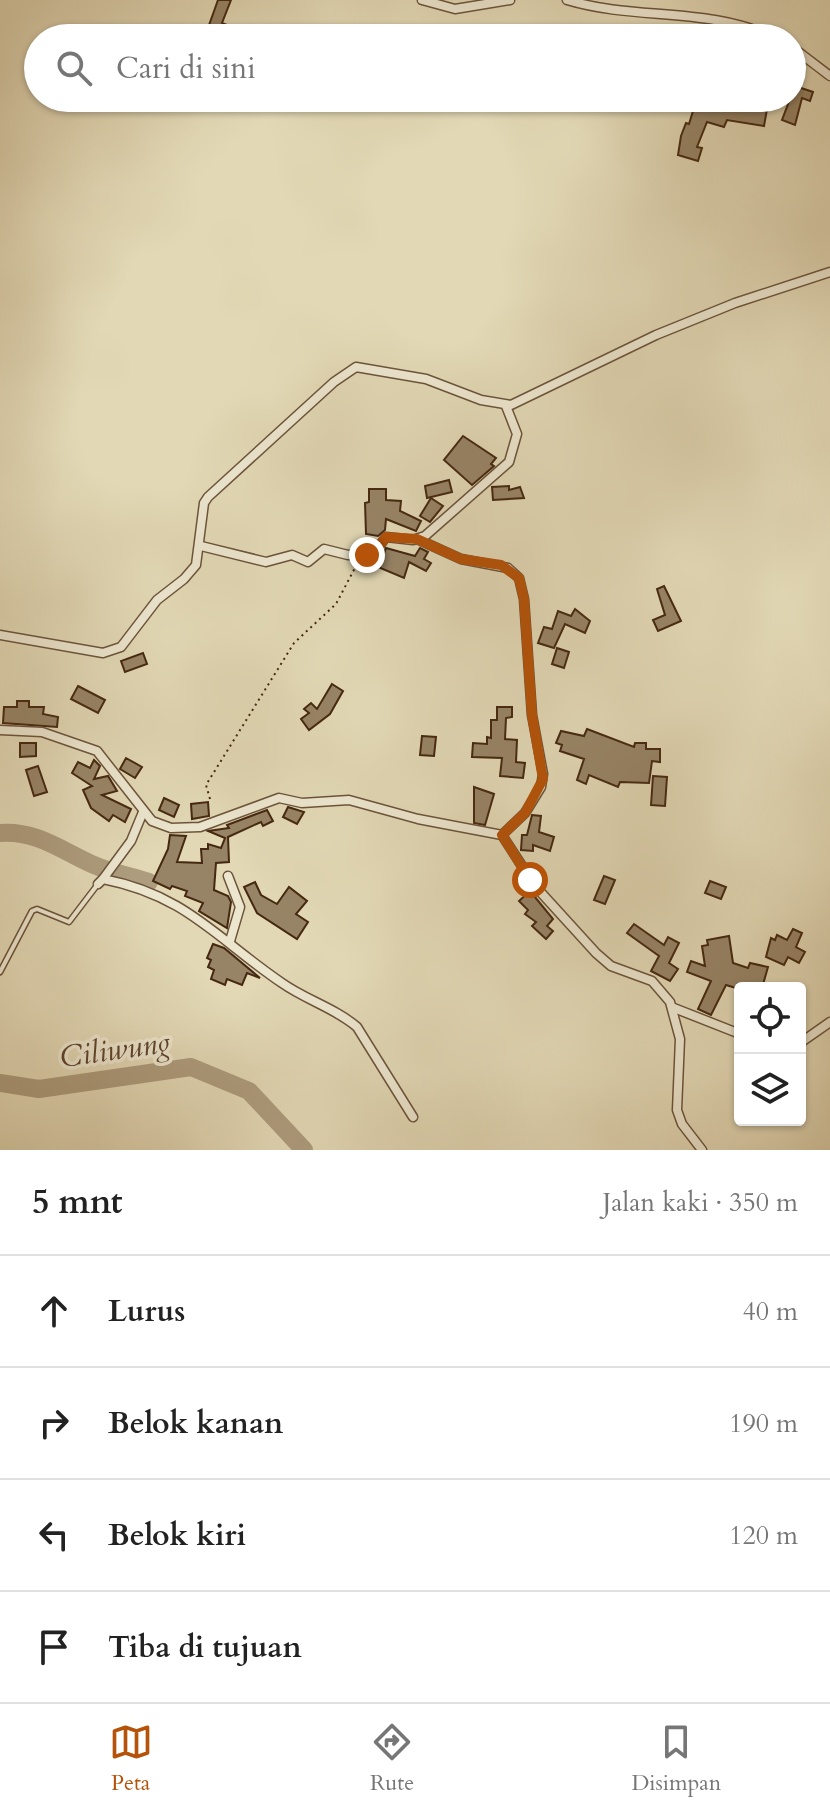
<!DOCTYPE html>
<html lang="id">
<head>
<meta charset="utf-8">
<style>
  :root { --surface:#fff; --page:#f6f6f6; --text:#222; --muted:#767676; --line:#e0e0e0; --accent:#b45309 }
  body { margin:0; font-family:Cardo,serif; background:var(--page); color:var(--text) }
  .controls { position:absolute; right:24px; bottom:24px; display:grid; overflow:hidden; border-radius:8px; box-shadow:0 2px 6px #0004 }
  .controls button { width:72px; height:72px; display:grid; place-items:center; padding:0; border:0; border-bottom:2px solid var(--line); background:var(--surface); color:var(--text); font:40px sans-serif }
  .stop { position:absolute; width:24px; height:24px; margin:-18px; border:6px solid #b45309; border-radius:50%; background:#fff }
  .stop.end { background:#b45309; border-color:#fff; box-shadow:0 2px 8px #0008 }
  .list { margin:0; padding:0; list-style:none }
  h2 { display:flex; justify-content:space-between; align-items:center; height:104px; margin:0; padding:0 32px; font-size:34px }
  h2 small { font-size:26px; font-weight:400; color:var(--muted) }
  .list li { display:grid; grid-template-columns:52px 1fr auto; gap:24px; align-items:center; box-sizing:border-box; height:112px; padding:0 32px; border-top:2px solid var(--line) }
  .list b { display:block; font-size:30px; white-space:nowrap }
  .list em { font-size:26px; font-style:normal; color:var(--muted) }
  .icon { flex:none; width:44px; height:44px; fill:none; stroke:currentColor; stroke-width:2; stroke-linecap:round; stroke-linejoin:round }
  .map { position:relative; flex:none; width:830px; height:1150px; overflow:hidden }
  .search { position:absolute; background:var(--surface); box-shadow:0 2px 6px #0004; left:24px; right:24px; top:24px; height:88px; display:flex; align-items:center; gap:20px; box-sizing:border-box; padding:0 28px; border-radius:44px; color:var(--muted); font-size:30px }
  .sheet { height:552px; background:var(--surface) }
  nav { display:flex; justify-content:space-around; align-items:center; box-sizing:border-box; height:112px; border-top:2px solid var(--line); background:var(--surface); font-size:22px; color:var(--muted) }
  nav a { display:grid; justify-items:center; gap:4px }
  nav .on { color:var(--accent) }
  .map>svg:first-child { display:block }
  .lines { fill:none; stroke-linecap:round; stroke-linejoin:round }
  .river { stroke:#ad9c7d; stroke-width:18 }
  .building { fill:#978466; stroke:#452811; stroke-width:2 }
  .service-casing { stroke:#6c543a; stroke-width:7 }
  .minor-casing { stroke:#6c543a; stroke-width:11 }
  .path { stroke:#452811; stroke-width:2; stroke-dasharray:2 4; stroke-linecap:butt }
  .service { stroke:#ece6cf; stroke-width:4 }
  .minor { stroke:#ece6cf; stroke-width:8 }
  .route { stroke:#b45309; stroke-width:10 }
  .labels { text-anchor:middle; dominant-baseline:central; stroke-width:7; stroke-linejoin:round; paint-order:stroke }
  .water-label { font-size:30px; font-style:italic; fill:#5f452c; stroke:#ece6cf }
</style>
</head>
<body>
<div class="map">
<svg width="830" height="1150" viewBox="0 0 830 1150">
  <rect width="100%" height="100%" fill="#e2d8b5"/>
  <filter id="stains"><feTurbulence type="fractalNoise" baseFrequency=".0025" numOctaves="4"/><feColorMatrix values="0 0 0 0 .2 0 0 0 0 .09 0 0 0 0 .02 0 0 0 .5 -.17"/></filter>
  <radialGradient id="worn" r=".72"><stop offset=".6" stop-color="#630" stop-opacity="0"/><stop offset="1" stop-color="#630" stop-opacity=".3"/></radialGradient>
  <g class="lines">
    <g class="river">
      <path d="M0,833C37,830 62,851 94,865C112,873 131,876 149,882"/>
      <path d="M0,1083L39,1089L191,1067L249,1091L304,1150"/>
    </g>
  </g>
  <g class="building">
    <path d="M218,0H231L222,23L258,38H231L208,28Z"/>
    <path d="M795,86L813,92L810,101L802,98L795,125L782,120Z"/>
    <path d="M697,98H717L742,105L743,98H769L764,126L727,120L724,127L707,122L697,147L702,148L698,161L678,155L681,136L686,123L689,124Z"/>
    <path d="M463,436L496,458L491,464L494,466L472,485L444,460Z"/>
    <path d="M449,480L452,492L427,498L425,486Z"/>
    <path d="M509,486V490L520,487L524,498L493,500L492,487Z"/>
    <path d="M369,489H386V500L401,501L400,511L421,521L416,531L386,519L385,530L378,536L366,534L365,503L369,502Z"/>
    <path d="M431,498L443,506L430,522L420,516Z"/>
    <path d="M386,548L415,556L420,548L428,552L424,559L431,563L426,571L409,562L404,578L378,567Z"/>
    <path d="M664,586L681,621L658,631L653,620L665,615L657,589Z"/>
    <path d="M575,609L590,621L585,633L565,624L554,648L538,643L544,627L552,629L558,611L571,616Z"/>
    <path d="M557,648L569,652L564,668L552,664Z"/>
    <path d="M143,653L147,664L125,672L121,661Z"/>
    <path d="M332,684L343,691L330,714L309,730L301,719L309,713L304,709L311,703L317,709Z"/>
    <path d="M78,686L105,700L98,713L71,699Z"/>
    <path d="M17,701H29V707H44L43,714L58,717L57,727L3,723L4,707H17Z"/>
    <path d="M497,707H512V717L506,718L505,739L517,740L516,762L525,763L523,778L500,776L502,758L472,757L473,743L487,744V737L491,738V720H497Z"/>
    <path d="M587,729L634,747L635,743H646V749H660V762L652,761L649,783L620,782L618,787L589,775L586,784L577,780L584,759L560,751L562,745L556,743L561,731L584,736Z"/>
    <path d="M422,736L436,737L434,756L420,755Z"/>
    <path d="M20,743H36V756L20,757Z"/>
    <path d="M126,758L142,767L135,778L120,769Z"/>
    <path d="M94,760L100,766L94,779L108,776L117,791L102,795L131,809L125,822L113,815L109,821L91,808L83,790L92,786L72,773L78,762L90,768Z"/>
    <path d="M38,766L47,792L34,796L26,770Z"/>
    <path d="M653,776L667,777L665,806L651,805Z"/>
    <path d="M474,787L494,794L485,825L474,823Z"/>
    <path d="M164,798L179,805L174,817L159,810Z"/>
    <path d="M208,802L209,816L192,819L191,804Z"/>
    <path d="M288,807L304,812L297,824L283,817Z"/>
    <path d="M267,810L273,821L263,826L261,822L228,837L229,862L216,863L214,890L228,896L231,902L227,928L199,911L203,903L185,896L187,891L172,886L170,889L153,881L168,849L170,835L186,836L177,862L202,863L201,849H208V844L221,848L225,838L208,831L229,828L227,825Z"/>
    <path d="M532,815L541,816L539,832L554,837L550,851L533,845V851L521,850L522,835H527Z"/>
    <path d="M604,876L615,880L605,904L594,900Z"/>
    <path d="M710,881L726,887L721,899L705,893Z"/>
    <path d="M255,882L261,895L277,904L289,887L307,901L296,914L308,922L297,939L257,913L244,887Z"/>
    <path d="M530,891L553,919L547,926L553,931L546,939L532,926L536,922L525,914L528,910L519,901Z"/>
    <path d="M634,924L664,945L668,937L679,943L669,963L678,969L670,981L651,971L659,956L627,933Z"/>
    <path d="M793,929L802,933L796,947L805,952L799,963L788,957L784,965L766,957L771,938L775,940L777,935L787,940Z"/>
    <path d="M729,936L733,963L748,968L750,963L768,967L762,988L739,989L726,985L711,1015L698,1009L711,981L687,972L691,961L705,966L702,946L708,945L707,940Z"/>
    <path d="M213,944L224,948L260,978L247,973L242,985L227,979L225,985L211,979L214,970L208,967L211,960L207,958Z"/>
  </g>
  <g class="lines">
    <defs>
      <path id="service" d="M0,972L32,911L37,909L69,922L98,884"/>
      <g id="minor">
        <path d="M422,0L455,9L510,0"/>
        <path d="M567,0C637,21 706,6 775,38"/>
        <path d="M792,47L830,76"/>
        <path d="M417,539L461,559L508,568L519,578L524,599L532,715L543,774L541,787L525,813L502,835"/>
        <path d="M201,546L266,562L292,555L308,562L324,549L348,555L374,553L386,537L413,540L425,536L509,462L517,434L506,406"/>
        <path d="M0,635L103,653L121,647L157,600L184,579L196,565L204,503L208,497L334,382L356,367L426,379L481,400L511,405L656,335L735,303L830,272"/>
        <path d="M0,730L42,732L97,751L152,821L171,828L200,827L279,798L302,803L349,800L418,819L502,835L535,886L596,953L611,966L652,981L670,1002L680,1039L677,1110L682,1124L702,1150"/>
        <path d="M228,876L240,907L230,941"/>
        <path d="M103,879L131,841L143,812"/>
        <path d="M98,884L103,879C186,895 217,939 282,983C306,1000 335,1008 357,1027L413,1117"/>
        <path d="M674,1008L740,1034"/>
        <path d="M800,1043L830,1022"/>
      </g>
    </defs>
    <use href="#service" class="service-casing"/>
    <use href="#minor" class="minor-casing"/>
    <path class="path" d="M210,799L206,785L294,643L336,604L357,564"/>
    <use href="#service" class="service"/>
    <use href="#minor" class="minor"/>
  </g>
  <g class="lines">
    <path class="route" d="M367,555L374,553L386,537L417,539L461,559L501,565L519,578L524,599L532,715L543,779L525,813L502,835L530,880"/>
  </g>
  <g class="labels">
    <g class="water-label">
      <text transform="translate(115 1050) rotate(-8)">Ciliwung</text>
    </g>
  </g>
  <rect width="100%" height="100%" filter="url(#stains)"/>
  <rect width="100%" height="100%" fill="url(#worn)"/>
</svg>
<div class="controls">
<button><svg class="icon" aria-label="locate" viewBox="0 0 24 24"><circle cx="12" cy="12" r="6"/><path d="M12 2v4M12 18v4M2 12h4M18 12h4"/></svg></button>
<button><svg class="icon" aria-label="layers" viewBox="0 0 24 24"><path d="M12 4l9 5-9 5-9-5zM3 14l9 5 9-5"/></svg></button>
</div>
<div class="stop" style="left:530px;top:880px"></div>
<div class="stop end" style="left:367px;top:555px"></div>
<div class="search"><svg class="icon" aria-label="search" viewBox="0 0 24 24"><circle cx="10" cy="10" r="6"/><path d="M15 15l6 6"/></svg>Cari di sini</div>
</div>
<section class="sheet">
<h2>5 mnt<small>Jalan kaki · 350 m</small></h2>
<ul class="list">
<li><svg class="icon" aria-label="ahead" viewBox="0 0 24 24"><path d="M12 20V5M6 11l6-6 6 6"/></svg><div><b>Lurus</b></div><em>40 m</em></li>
<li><svg class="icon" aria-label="right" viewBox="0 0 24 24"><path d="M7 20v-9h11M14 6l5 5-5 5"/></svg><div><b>Belok kanan</b></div><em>190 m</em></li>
<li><svg class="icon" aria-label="left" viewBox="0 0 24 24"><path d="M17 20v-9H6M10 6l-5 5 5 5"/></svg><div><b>Belok kiri</b></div><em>120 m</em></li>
<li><svg class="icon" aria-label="arrive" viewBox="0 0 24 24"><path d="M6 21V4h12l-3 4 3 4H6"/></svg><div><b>Tiba di tujuan</b></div></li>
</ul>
</section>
<nav>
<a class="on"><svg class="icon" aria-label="map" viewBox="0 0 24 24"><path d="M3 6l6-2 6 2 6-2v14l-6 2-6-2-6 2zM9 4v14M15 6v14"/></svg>Peta</a>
<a><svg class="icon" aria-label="directions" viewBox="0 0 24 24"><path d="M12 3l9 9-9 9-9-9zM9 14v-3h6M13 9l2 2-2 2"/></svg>Rute</a>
<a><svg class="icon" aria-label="saved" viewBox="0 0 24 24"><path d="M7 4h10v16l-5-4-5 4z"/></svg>Disimpan</a>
</nav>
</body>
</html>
